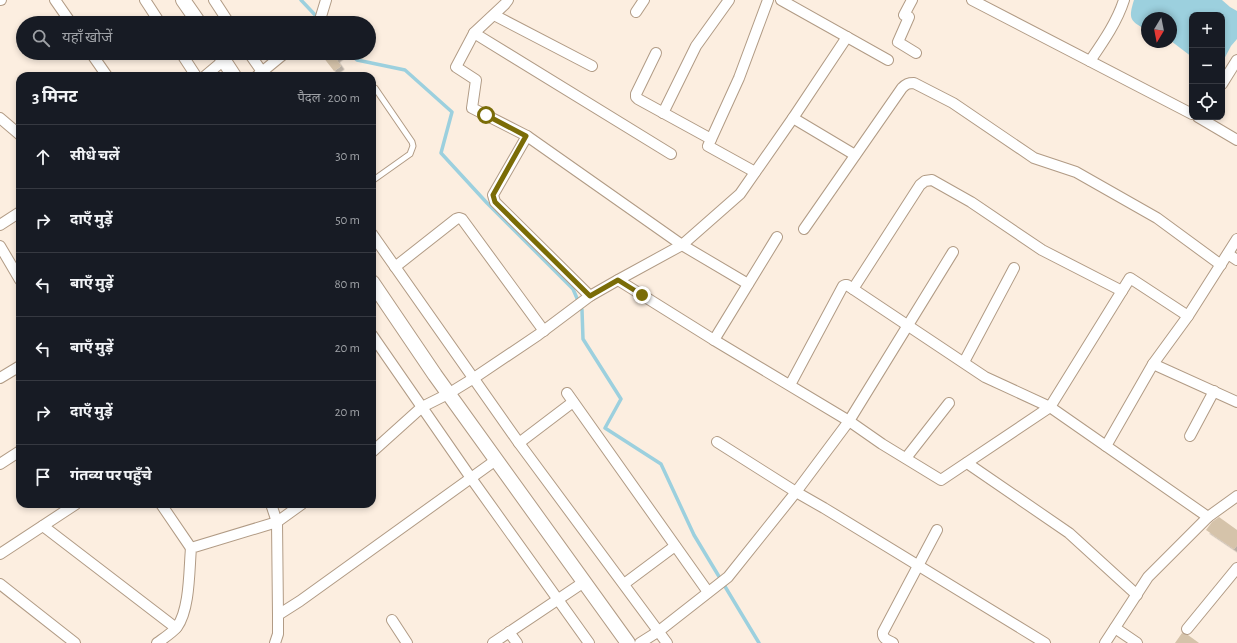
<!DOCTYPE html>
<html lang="hi">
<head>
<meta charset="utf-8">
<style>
  :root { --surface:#171b24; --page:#20242c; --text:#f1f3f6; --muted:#9ea1a6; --line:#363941 }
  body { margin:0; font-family:"Alegreya Sans","Noto Sans Devanagari",sans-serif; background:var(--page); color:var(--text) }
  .controls { position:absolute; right:12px; top:12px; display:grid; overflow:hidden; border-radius:8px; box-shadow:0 2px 6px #0003 }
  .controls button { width:36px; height:36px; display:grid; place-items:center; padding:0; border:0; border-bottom:1px solid var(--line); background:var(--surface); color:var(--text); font:20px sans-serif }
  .compass { position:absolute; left:1141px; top:12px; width:36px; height:36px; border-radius:50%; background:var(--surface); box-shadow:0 2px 6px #0003; rotate:190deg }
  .stop { position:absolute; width:12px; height:12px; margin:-9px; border:3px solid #7a6c07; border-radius:50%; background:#fff }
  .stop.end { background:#7a6c07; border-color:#fff; box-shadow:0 1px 4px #0008 }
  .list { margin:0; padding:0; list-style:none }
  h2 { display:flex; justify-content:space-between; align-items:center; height:52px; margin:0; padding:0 16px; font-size:17px }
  h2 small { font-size:13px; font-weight:400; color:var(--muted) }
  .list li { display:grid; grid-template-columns:26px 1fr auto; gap:12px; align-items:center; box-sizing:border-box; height:64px; padding:0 16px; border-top:1px solid var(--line) }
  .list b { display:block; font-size:15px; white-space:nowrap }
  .list em { font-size:13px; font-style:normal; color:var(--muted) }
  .icon { flex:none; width:22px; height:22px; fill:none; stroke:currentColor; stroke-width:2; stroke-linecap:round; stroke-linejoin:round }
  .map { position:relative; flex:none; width:1237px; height:643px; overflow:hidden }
  .search { position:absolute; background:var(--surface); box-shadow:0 2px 6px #0003; left:16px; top:16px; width:360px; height:44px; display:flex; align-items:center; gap:10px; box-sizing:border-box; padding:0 14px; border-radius:22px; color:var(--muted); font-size:15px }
  .panel { position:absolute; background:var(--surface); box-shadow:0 2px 6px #0003; left:16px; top:72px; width:360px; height:436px; border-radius:12px }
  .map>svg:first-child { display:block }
  .water { fill:#9cd0de }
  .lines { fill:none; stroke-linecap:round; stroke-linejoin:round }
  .stream { stroke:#9cd0de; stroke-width:3.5 }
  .building { fill:#d5c3aa; filter:url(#shadow) }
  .service-casing { stroke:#b19b85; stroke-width:7 }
  .minor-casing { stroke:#b19b85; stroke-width:12 }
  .secondary-casing { stroke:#b19b85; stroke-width:16 }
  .service { stroke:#fff; stroke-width:5 }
  .minor { stroke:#fff; stroke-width:10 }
  .secondary { stroke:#fff; stroke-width:14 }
  .route { stroke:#7a6c07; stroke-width:5 }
</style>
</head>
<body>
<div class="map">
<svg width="1237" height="643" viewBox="0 0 1237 643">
  <defs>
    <filter id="shadow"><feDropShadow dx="3.5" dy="3.5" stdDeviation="0" flood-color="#0004"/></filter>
  </defs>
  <rect width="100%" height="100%" fill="#fceee0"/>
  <path class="water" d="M1134,0H1222L1230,7L1237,11V39L1231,46L1222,63V15H1192V57L1171,41V18H1147V30C1130,21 1128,19 1134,0Z"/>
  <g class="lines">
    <g class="stream">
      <path d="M301,0L318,18"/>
      <path d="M350,53L357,60L405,70L452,112L441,153L487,203L573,289L582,310L583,339L621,399L605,428L661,464L694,535L759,643"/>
    </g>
  </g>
  <g class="building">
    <path d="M320,53H344L336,59L341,66L334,71Z"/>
    <path d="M1219,517L1237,530V545L1234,549L1206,530L1212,522Z"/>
    <path d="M1182,633L1186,635H1188L1199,643H1175Z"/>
  </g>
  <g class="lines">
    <defs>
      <path id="service" d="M372,87L375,88L412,142L413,146L410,154L372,181"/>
      <g id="minor">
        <path d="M0,0H1"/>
        <path d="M55,0L71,23"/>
        <path d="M145,0L160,23"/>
        <path d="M214,0L229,23"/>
        <path d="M508,0L505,4L474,33L456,67L476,80L472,108L527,136L682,245L748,284"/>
        <path d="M781,0L888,60"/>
        <path d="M912,0L904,15L909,17L898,42L916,53"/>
        <path d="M972,0L1192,114"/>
        <path d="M636,12L644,0"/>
        <path d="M494,15L592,66"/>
        <path d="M319,23L326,0"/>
        <path d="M474,33L671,154"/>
        <path d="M91,53L107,76"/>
        <path d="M181,53L196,76"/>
        <path d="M249,53L265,76"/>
        <path d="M656,53L636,94V97L638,99L711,139"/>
        <path d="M1090,61C1103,42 1117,22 1124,0"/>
        <path d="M205,76L224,60"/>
        <path d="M257,76L285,53"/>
        <path d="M1222,84L1237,60"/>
        <path d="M663,113L696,46L729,0"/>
        <path d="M1198,117L1237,140"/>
        <path d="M0,118L20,135"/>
        <path d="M793,118L855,155"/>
        <path d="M527,136L493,195L495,202L590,296"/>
        <path d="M755,172L708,146L739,78L768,0"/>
        <path d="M0,225L20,212"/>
        <path d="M804,229L902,88C906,84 908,83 914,83L953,103L1034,158L1076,172L1157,218L1221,265"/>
        <path d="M372,234L519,443L667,643"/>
        <path d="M0,246L20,280"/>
        <path d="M1228,254L1237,260"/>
        <path d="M395,267L456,219L459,218L462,219L544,331"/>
        <path d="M618,280L714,340L777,237"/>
        <path d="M853,289L920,185L925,181L932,180L971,202L1042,250L1122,291"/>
        <path d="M372,335L471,478L589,643"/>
        <path d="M714,340L849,421L882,444L941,480L1050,407L985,377L847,285H845L843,286L790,385"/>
        <path d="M964,362L1014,268"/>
        <path d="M1153,364L1237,402"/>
        <path d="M0,378L20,366"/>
        <path d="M567,393L708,592"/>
        <path d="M1190,436L1214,391"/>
        <path d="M717,442L796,492L824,508L1045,643"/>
        <path d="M519,443L573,402"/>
        <path d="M1106,446L1153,364L1188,316"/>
        <path d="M372,452L422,407L448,394L474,378L538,335L590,296L618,280L682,245L740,194L793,118L847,37"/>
        <path d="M906,458L949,403"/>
        <path d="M967,463L1069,533L1137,595"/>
        <path d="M0,464L20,451"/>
        <path d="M161,504L191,548"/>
        <path d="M271,504L277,522L278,615V634L275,643"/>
        <path d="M1208,517L1237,496"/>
        <path d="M43,526L176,628"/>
        <path d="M0,554L76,504"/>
        <path d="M0,584L75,643"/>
        <path d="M624,584L675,546"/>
        <path d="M278,615L300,601L496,460"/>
        <path d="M392,620L407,643"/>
        <path d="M1115,628L1137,643"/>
        <path d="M1187,629L1237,568"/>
        <path d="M509,632L517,643"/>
        <path d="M157,643C164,638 172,633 177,627C190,609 189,570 191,548L277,522L302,504"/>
        <path d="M493,643L584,582"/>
        <path d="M640,643L659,631L728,577L796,492L849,421L953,252"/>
        <path d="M893,643C888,640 882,639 883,632L937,530"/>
        <path d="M1105,643L1148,577L1208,517L1050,407L1130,278L1188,316L1237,239"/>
      </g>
      <g id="secondary">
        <path d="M183,0L199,23"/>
        <path d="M219,53L234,76"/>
        <path d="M372,282L435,375L628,643"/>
      </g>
    </defs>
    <use href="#service" class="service-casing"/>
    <use href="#minor" class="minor-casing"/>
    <use href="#secondary" class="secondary-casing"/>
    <use href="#service" class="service"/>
    <use href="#minor" class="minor"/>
    <use href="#secondary" class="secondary"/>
  </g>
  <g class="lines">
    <path class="route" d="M486,115L526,136L493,195L495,202L590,296L618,280L642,295"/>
  </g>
</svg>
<div class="controls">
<button>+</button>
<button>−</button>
<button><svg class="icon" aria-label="locate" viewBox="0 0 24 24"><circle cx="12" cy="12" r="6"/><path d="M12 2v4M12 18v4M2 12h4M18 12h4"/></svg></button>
</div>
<svg class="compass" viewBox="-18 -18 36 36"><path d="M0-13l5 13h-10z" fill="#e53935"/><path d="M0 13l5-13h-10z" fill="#9ea1a6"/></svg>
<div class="stop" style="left:486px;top:115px"></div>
<div class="stop end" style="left:642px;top:295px"></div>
<div class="search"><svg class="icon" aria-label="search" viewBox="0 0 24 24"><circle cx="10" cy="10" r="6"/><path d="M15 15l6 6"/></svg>यहाँ खोजें</div>
<section class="panel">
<h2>3 मिनट<small>पैदल · 200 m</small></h2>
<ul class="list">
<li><svg class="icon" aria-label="ahead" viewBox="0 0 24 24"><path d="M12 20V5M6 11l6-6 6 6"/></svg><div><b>सीधे चलें</b></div><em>30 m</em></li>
<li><svg class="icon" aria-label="right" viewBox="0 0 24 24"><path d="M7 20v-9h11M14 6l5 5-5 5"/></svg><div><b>दाएँ मुड़ें</b></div><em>50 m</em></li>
<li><svg class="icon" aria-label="left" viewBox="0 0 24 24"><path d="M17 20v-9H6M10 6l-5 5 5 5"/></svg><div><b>बाएँ मुड़ें</b></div><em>80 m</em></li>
<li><svg class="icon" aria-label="left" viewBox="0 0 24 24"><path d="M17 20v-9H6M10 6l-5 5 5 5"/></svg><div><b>बाएँ मुड़ें</b></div><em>20 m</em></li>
<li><svg class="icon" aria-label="right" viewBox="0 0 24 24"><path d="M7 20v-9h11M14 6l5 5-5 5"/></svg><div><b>दाएँ मुड़ें</b></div><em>20 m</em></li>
<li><svg class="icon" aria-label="arrive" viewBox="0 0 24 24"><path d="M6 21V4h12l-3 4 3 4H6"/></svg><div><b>गंतव्य पर पहुँचे</b></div></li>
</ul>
</section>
</div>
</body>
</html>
